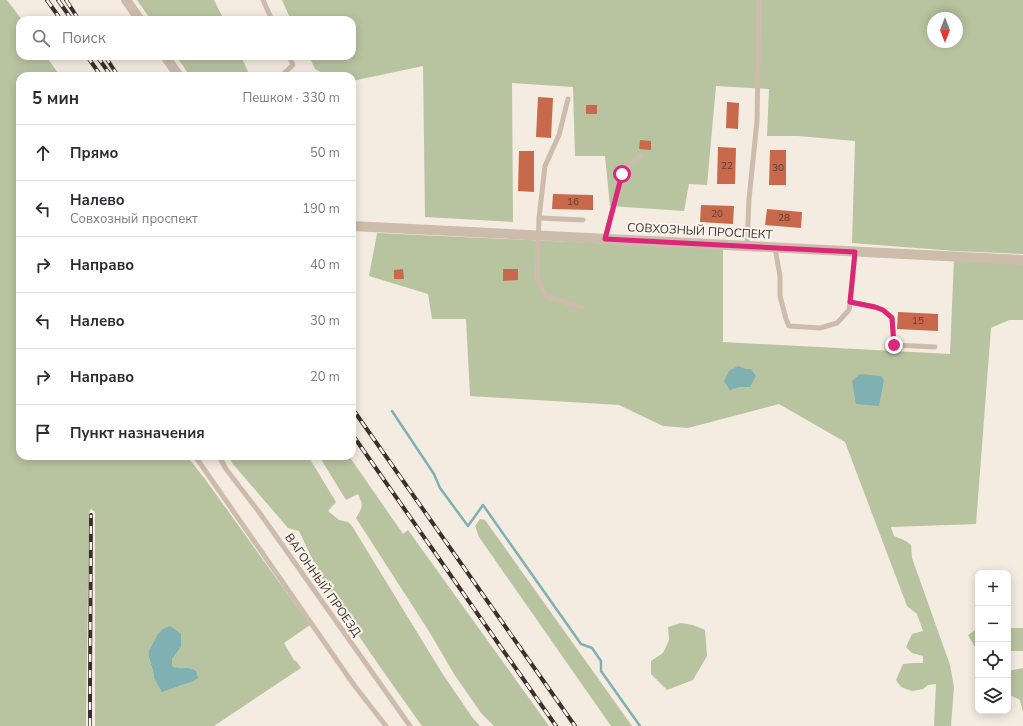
<!DOCTYPE html>
<html lang="ru">
<head>
<meta charset="utf-8">
<style>
  :root { --surface:#fff; --page:#f2f2f3; --text:#2b2b33; --muted:#7c7c81; --line:#e1e1e2 }
  body { margin:0; font-family:"Nunito Sans",sans-serif; background:var(--page); color:var(--text) }
  .controls { position:absolute; right:12px; bottom:12px; display:grid; overflow:hidden; border-radius:8px; box-shadow:0 2px 10px #0003 }
  .controls button { width:36px; height:36px; display:grid; place-items:center; padding:0; border:0; border-bottom:1px solid var(--line); background:var(--surface); color:var(--text); font:20px sans-serif }
  .compass { position:absolute; left:927px; top:12px; width:36px; height:36px; border-radius:50%; background:var(--surface); box-shadow:0 2px 10px #0003; rotate:180deg }
  .stop { position:absolute; width:12px; height:12px; margin:-9px; border:3px solid #db2777; border-radius:50%; background:#fff }
  .stop.end { background:#db2777; border-color:#fff; box-shadow:0 1px 4px #0008 }
  .list { margin:0; padding:0; list-style:none }
  h2 { display:flex; justify-content:space-between; align-items:center; height:52px; margin:0; padding:0 16px; font-size:17px }
  h2 small { font-size:13px; font-weight:400; color:var(--muted) }
  .list li { display:grid; grid-template-columns:26px 1fr auto; gap:12px; align-items:center; box-sizing:border-box; height:56px; padding:0 16px; border-top:1px solid var(--line) }
  .list b { display:block; font-size:15px; white-space:nowrap }
  .list p { margin:0; font-size:13px; white-space:nowrap; color:var(--muted) }
  .list em { font-size:13px; font-style:normal; color:var(--muted) }
  .icon { flex:none; width:22px; height:22px; fill:none; stroke:currentColor; stroke-width:2; stroke-linecap:round; stroke-linejoin:round }
  .map { position:relative; flex:none; width:1023px; height:726px; overflow:hidden }
  .search { position:absolute; background:var(--surface); box-shadow:0 2px 10px #0003; left:16px; top:16px; width:340px; height:44px; display:flex; align-items:center; gap:10px; box-sizing:border-box; padding:0 14px; border-radius:12px; color:var(--muted); font-size:15px }
  .panel { position:absolute; background:var(--surface); box-shadow:0 2px 10px #0003; left:16px; top:72px; width:340px; height:388px; border-radius:12px }
  .map>svg:first-child { display:block }
  .green { fill:#b8c4a0; fill-rule:evenodd }
  .water { fill:#7fb0b2 }
  .lines { fill:none; stroke-linecap:round; stroke-linejoin:round }
  .stream { stroke:#7fb0b2; stroke-width:2.5 }
  .building { fill:#c8694b }
  .lane { stroke:#cdbbac; stroke-width:5 }
  .street { stroke:#cdbbac; stroke-width:10 }
  .rail-casing { stroke:#3b302b; stroke-width:4 }
  .rail { stroke:#fbf5ee; stroke-width:2.5; stroke-dasharray:8; stroke-linecap:butt }
  .route { stroke:#db2777; stroke-width:5 }
  .labels { text-anchor:middle; dominant-baseline:central; stroke-width:4; stroke-linejoin:round; paint-order:stroke }
  .number-label { font-size:10px; fill:#5e3e33 }
  .street-label { font-size:12px; fill:#3b302b; stroke:#fbf5ee }
</style>
</head>
<body>
<div class="map">
<svg width="1023" height="726" viewBox="0 0 1023 726">
  <rect width="100%" height="100%" fill="#f4ebe1"/>
  <g class="green">
    <path d="M0,0H7L22,20H20V56H46L60,76H20V456H120L124,459L126,456H187L205,479L310,625L284,643L294,660L297,662L301,668L214,726H95V512L91,509L89,513L86,726H0ZM181,647L172,659V666L178,669L191,668L192,682L179,686L154,678L153,671L149,658Z"/>
    <path d="M137,0H214L224,20H151Z"/>
    <path d="M282,0H1023V254L955,251L852,243L855,141L798,136H767L769,89L716,86L707,185L689,184L684,211L610,206L605,156H575L573,87L512,83L513,222L425,217L423,66L352,81V76H328L315,69L309,56H352V20H291ZM933,18H957V42H933Z"/>
    <path d="M176,56H241L250,76H190Z"/>
    <path d="M377,233L723,249V342L950,354L954,259L1023,262V320H1009L991,328L976,524L891,527L894,536L906,541L911,545L912,558L950,665L954,687L951,726H934L936,684L928,685L923,689L912,691L901,687L896,680L903,664L914,663H923V656L912,653L906,647L912,634L923,631L917,614L907,606L845,442L779,404L688,428L663,426L619,405L470,396L466,319H432L428,294L369,276Z"/>
    <path d="M229,456H308L336,502L328,511L339,520L348,522L352,526L442,673L472,717L480,726H422C388,678 353,630 323,580C314,564 307,547 299,531L288,528L232,463Z"/>
    <path d="M319,456H349L403,534L408,530L549,726H494L481,713L454,674L430,633L356,518C362,508 364,506 358,494L346,500Z"/>
    <path d="M480,519L485,520L632,726H611L479,537L475,526Z"/>
    <path d="M681,623L693,625L705,630L707,656L693,680L667,690L651,674V661L663,653L669,640L668,627Z"/>
    <path d="M978,628V647H975L968,635Z"/>
    <rect x="1008" y="628" width="15" height="23"/>
    <path d="M1023,668V712L1020,700L1008,694V671Z"/>
  </g>
  <g class="water">
    <path d="M738,366L746,369H751L756,376L750,387H739L730,390L724,381L729,371Z"/>
    <path d="M860,374L881,376L884,380L879,406L856,404L852,381Z"/>
    <path d="M170,626L181,634V647L172,659V666C182,671 187,665 196,671L198,678L192,682L179,686L162,692L154,678L153,671L149,658V651L158,634L163,629Z"/>
  </g>
  <g class="lines">
    <path class="stream" d="M392,411L434,474L440,488L468,526L483,505L581,644L592,648L601,661V671L640,726"/>
  </g>
  <g class="building">
    <path d="M538,97L553,98L551,138L536,137Z"/>
    <path d="M727,102L739,103L738,129L726,128Z"/>
    <rect x="586" y="105" width="11" height="9"/>
    <path d="M640,140L651,141V150L639,149Z"/>
    <path d="M718,147L736,148L735,184H717Z"/>
    <path d="M770,150H786V185H769Z"/>
    <path d="M519,151H534V192L518,191Z"/>
    <path d="M553,194L593,195V210L552,209Z"/>
    <path d="M701,205L734,206L733,224L700,222Z"/>
    <path d="M767,209L802,212L801,228L765,225Z"/>
    <path d="M403,269L404,279H394V270Z"/>
    <path d="M503,269H518V280L503,281Z"/>
    <path d="M898,312L938,314V331L897,329Z"/>
  </g>
  <g class="lines">
    <g class="lane">
      <path d="M263,0L272,20"/>
      <path d="M281,76L293,65L289,56"/>
      <path d="M568,99L559,135L545,166L539,218L537,279L547,297L582,307"/>
      <path d="M539,218L583,220"/>
      <path d="M605,239L622,174L629,164L641,156"/>
      <path d="M747,246L749,199L757,121L759,0"/>
      <path d="M775,248L780,276V296L786,319L789,326L820,328L837,323L849,310L852,287L855,252"/>
      <path d="M850,302L875,307L883,310L892,317L894,345L935,347"/>
      <path d="M195,456L354,685L386,726"/>
      <path d="M219,456L226,469L259,512L410,726"/>
    </g>
    <g class="street">
      <path d="M126,0L140,20"/>
      <path d="M165,56L179,76"/>
      <path d="M352,226L1023,260"/>
    </g>
    <defs>
      <g id="rail">
        <path d="M47,0L61,20"/>
        <path d="M58,0L72,20"/>
        <path d="M66,0L79,20"/>
        <path d="M87,56L101,76"/>
        <path d="M97,56L111,76"/>
        <path d="M105,56L118,76"/>
        <path d="M352,408L575,726"/>
        <path d="M352,434L556,726"/>
        <path d="M90,726V683L91,515"/>
      </g>
    </defs>
    <use href="#rail" class="rail-casing"/>
    <use href="#rail" class="rail"/>
  </g>
  <g class="lines">
    <path class="route" d="M622,174L605,239L855,252L850,302L875,307L883,310L892,318L894,345"/>
  </g>
  <g class="labels">
    <g class="number-label">
      <text x="727" y="166">22</text>
      <text x="778" y="168">30</text>
      <text x="573" y="202">16</text>
      <text x="717" y="214">20</text>
      <text x="784" y="218">28</text>
      <text x="918" y="321">15</text>
    </g>
    <g class="street-label">
      <text transform="translate(700 231) rotate(3)">СОВХОЗНЫЙ ПРОСПЕКТ</text>
      <text transform="translate(323 585) rotate(55)">ВАГОННЫЙ ПРОЕЗД</text>
    </g>
  </g>
</svg>
<div class="controls">
<button>+</button>
<button>−</button>
<button><svg class="icon" aria-label="locate" viewBox="0 0 24 24"><circle cx="12" cy="12" r="6"/><path d="M12 2v4M12 18v4M2 12h4M18 12h4"/></svg></button>
<button><svg class="icon" aria-label="layers" viewBox="0 0 24 24"><path d="M12 4l9 5-9 5-9-5zM3 14l9 5 9-5"/></svg></button>
</div>
<svg class="compass" viewBox="-18 -18 36 36"><path d="M0-13l5 13h-10z" fill="#e53935"/><path d="M0 13l5-13h-10z" fill="#7c7c81"/></svg>
<div class="stop" style="left:622px;top:174px"></div>
<div class="stop end" style="left:894px;top:345px"></div>
<div class="search"><svg class="icon" aria-label="search" viewBox="0 0 24 24"><circle cx="10" cy="10" r="6"/><path d="M15 15l6 6"/></svg>Поиск</div>
<section class="panel">
<h2>5 мин<small>Пешком · 330 m</small></h2>
<ul class="list">
<li><svg class="icon" aria-label="ahead" viewBox="0 0 24 24"><path d="M12 20V5M6 11l6-6 6 6"/></svg><div><b>Прямо</b></div><em>50 m</em></li>
<li><svg class="icon" aria-label="left" viewBox="0 0 24 24"><path d="M17 20v-9H6M10 6l-5 5 5 5"/></svg><div><b>Налево</b><p>Совхозный проспект</p></div><em>190 m</em></li>
<li><svg class="icon" aria-label="right" viewBox="0 0 24 24"><path d="M7 20v-9h11M14 6l5 5-5 5"/></svg><div><b>Направо</b></div><em>40 m</em></li>
<li><svg class="icon" aria-label="left" viewBox="0 0 24 24"><path d="M17 20v-9H6M10 6l-5 5 5 5"/></svg><div><b>Налево</b></div><em>30 m</em></li>
<li><svg class="icon" aria-label="right" viewBox="0 0 24 24"><path d="M7 20v-9h11M14 6l5 5-5 5"/></svg><div><b>Направо</b></div><em>20 m</em></li>
<li><svg class="icon" aria-label="arrive" viewBox="0 0 24 24"><path d="M6 21V4h12l-3 4 3 4H6"/></svg><div><b>Пункт назначения</b></div></li>
</ul>
</section>
</div>
</body>
</html>
